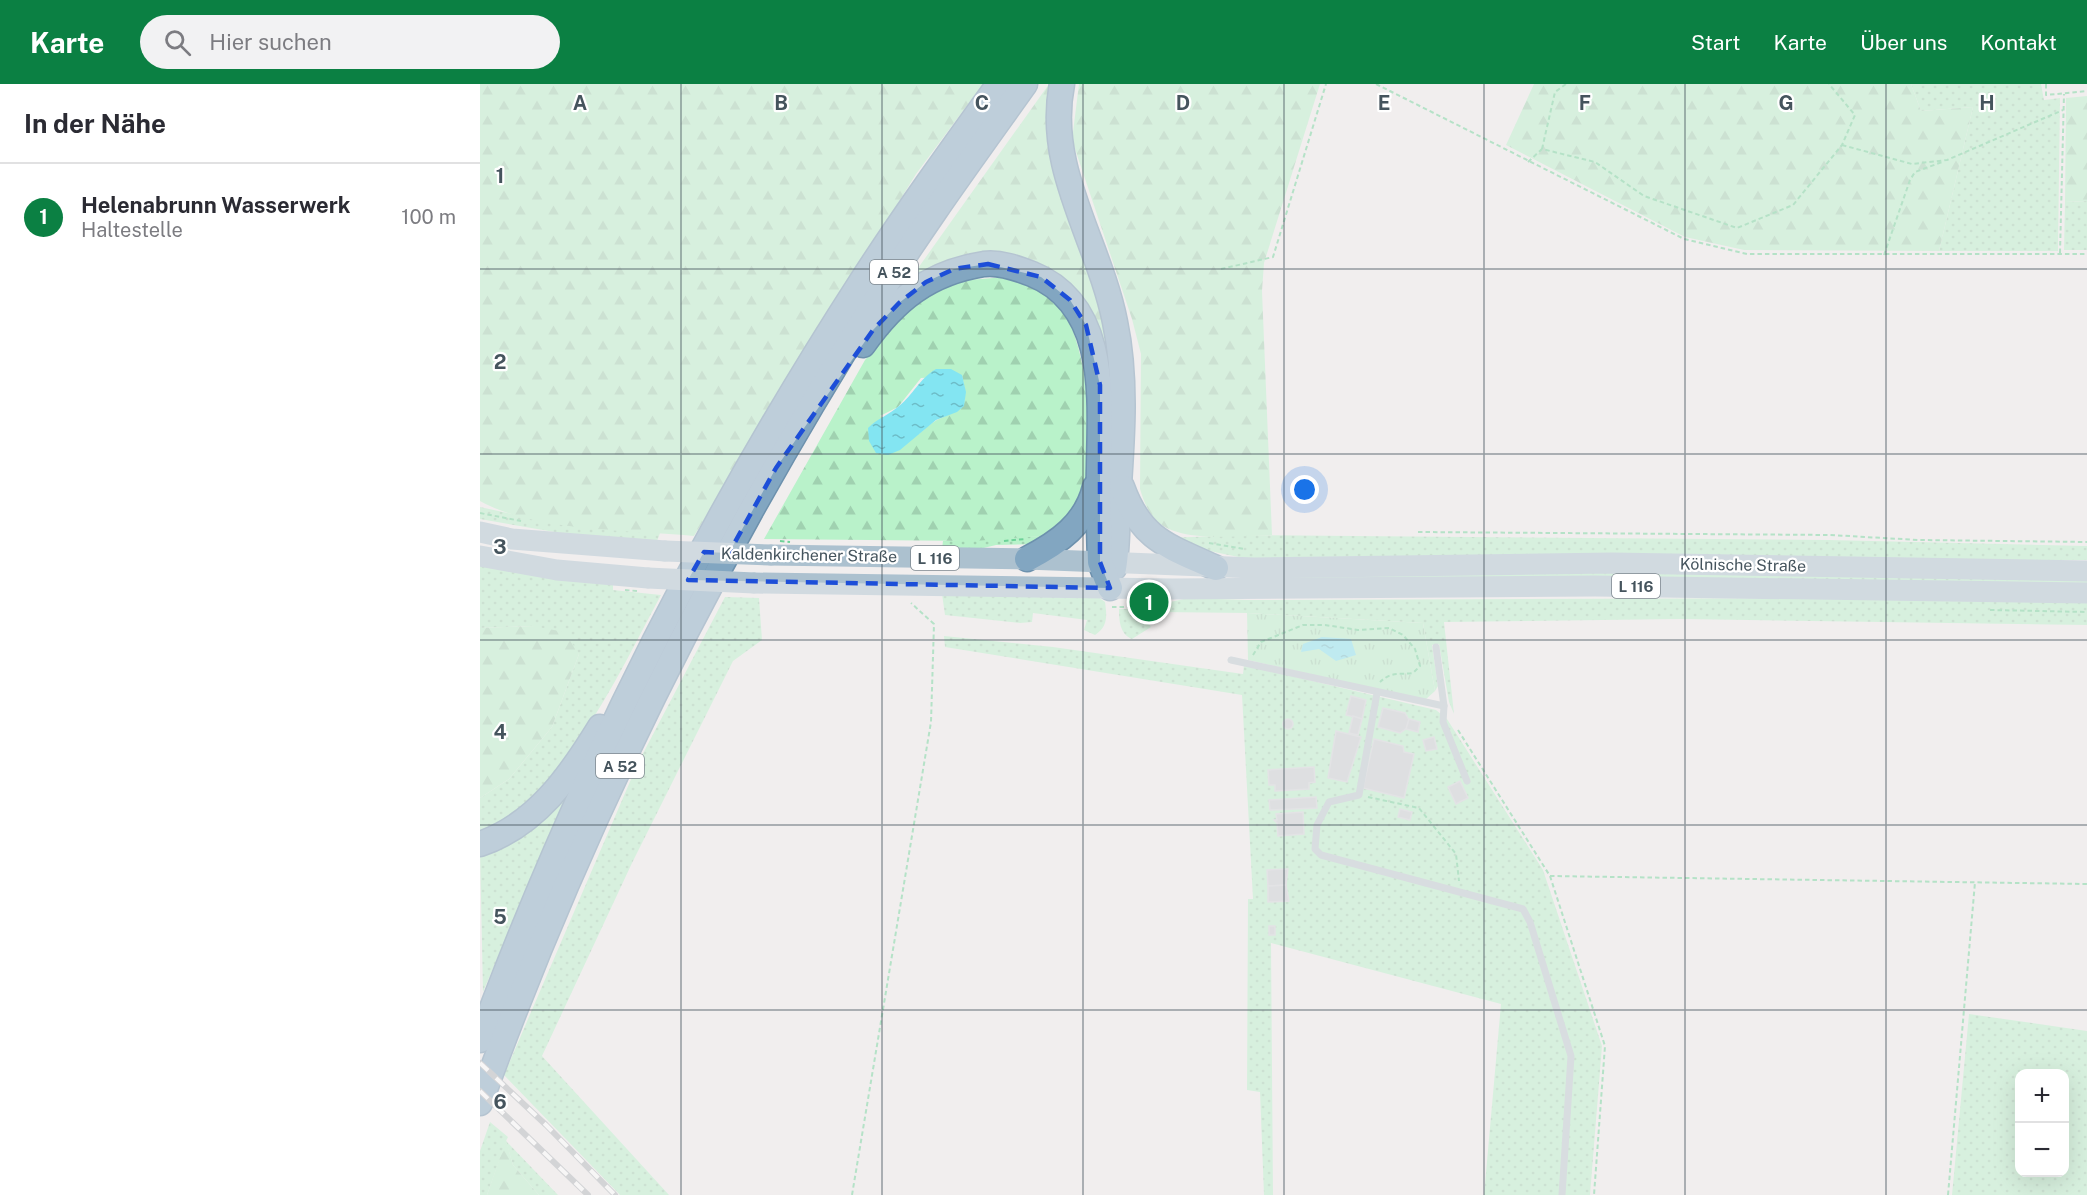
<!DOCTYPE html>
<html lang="de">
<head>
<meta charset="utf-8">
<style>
  :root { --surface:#fff; --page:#f2f2f3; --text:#2b2b33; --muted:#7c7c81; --line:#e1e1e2; --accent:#0b8043 }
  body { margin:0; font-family:"Public Sans",sans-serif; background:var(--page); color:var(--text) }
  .controls { position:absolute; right:18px; bottom:18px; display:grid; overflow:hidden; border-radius:12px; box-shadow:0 6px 24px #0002 }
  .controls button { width:54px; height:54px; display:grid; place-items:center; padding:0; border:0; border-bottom:2px solid var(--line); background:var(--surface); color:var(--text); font:30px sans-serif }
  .you { position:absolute; left:825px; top:406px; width:21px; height:21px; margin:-15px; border:4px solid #fff; border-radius:50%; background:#1a73e8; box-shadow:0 0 0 9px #1a73e833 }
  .badge { display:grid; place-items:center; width:39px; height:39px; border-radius:50%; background:var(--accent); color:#fff; font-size:20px; font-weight:700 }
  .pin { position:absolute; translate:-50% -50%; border:3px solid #fff; box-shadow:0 2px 6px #0006 }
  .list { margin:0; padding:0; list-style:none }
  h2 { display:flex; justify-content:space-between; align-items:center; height:78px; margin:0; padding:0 24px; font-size:26px }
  h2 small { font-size:20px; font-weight:400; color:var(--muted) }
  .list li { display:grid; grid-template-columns:39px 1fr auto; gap:18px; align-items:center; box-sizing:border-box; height:108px; padding:0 24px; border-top:2px solid var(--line) }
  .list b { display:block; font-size:22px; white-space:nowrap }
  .list p { margin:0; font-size:20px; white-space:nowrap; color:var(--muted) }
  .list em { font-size:20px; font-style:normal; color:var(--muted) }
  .icon { flex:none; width:33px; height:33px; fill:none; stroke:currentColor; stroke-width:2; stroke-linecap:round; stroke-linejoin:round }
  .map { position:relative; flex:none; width:1607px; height:1111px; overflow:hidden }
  header { display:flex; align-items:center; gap:36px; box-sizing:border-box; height:84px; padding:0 30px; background:var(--accent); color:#fff }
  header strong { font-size:28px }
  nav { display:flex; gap:33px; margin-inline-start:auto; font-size:21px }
  .search { width:420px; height:54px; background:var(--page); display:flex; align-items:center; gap:15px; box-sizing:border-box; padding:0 21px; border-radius:33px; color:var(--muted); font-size:22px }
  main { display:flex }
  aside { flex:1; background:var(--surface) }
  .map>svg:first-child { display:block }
  .grass { fill:url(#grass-dots); fill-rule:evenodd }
  .forest { fill:url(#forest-firs); fill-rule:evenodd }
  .park { fill:url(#park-tufts) }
  .water { fill:url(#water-ripples) }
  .building { fill:#c8ccd1; stroke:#d2d5da; stroke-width:1.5 }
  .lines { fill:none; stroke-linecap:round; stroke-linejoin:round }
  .motorway-casing { stroke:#6d91ad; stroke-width:27 }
  .path { stroke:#6ed298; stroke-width:2; stroke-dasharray:4.5 3; stroke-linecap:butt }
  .service { stroke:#bbc7ce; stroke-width:7 }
  .primary { stroke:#acc1cf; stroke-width:21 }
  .motorway { stroke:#82a6c1; stroke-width:24 }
  .rail-casing { stroke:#b0b4b9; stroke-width:6 }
  .rail { stroke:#fff; stroke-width:4; stroke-dasharray:11; stroke-linecap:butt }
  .path-bridge { stroke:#6ed298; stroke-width:2; stroke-dasharray:4.5 3; stroke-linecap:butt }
  .primary-bridge { stroke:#acc1cf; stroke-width:21 }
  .marked { fill:none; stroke:#1d4ed8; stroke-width:4.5; stroke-dasharray:12 8; stroke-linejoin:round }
  .grid { fill:none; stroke:#45545d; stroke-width:1.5; stroke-opacity:0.55 }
  .labels { text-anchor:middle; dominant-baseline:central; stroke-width:4.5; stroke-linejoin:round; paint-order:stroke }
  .shield { fill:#fff; stroke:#7d878e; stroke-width:1.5 }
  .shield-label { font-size:15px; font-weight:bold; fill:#45545d }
  .street-label { font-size:16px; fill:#45545d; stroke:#fff }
  .grid-label { font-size:20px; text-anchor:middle; font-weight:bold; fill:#45545d; stroke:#fff; stroke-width:4.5; stroke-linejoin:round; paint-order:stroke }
</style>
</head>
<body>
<header>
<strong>Karte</strong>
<div class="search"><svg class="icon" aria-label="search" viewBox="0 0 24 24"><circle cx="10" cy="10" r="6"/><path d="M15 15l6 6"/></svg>Hier suchen</div>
<nav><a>Start</a><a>Karte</a><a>Über uns</a><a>Kontakt</a></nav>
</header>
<main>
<aside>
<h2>In der Nähe<small></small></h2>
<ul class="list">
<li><span class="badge">1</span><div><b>Helenabrunn Wasserwerk</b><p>Haltestelle</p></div><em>100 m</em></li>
</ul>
</aside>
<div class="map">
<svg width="1607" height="1111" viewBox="0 0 1607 1111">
  <defs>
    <pattern id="grass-dots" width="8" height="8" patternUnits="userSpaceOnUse" patternTransform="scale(1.5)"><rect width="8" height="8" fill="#b9f2ca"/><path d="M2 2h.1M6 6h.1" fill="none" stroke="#a0d1b0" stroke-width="1.8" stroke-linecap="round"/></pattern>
    <pattern id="forest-firs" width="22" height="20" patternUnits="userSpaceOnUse" patternTransform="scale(1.5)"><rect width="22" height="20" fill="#b9f2ca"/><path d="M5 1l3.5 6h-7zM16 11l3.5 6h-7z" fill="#a0d1b0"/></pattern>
    <pattern id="park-tufts" width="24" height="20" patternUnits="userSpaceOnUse" patternTransform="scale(1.5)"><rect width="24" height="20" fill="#b9f2ca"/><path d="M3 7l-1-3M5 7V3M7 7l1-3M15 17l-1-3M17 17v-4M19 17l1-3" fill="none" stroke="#a0d1b0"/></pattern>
    <pattern id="water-ripples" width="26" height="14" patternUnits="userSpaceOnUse" patternTransform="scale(1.5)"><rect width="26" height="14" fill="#83e5f2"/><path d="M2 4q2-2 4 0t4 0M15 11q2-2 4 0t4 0" fill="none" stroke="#6dbcc7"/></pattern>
  </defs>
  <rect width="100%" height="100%" fill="#f1eeee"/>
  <g class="grass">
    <path d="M1431,0H1561L1564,16L1580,14L1578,167H1459L1493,23L1441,27Z"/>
    <path d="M1607,117V166H1584L1585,118Z"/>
    <path d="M0,423L69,438L180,449L177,457L86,450L0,435Z"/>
    <path d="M764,451L1349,456L1607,462V476L768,475L720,465L686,454Z"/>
    <path d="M562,452L566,460L516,461L491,467L462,465L463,457Z"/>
    <path d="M0,482L133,500V506L181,511C138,591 85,709 0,749V714L29,695L72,643L99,570L52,542L0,544Z"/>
    <path d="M1150,489L1607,493V499L769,497V490Z"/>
    <path d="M462,510L617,512L625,518C627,532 628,543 615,551L604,546L607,536L553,529L552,538L540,539L465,531Z"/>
    <path d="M245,513L279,514L282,556L253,577L152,779L62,972L189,1111H140L24,991L158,679Z"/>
    <path d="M708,514L767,516L1358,514L1607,517V541L1201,535L964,538L974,630L969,618L959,560L952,561L958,602L955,607L943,539L767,529L677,528L664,533L671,543L652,555C640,550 639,537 639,525H677V521Z"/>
    <path d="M464,552L573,563L763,590L764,581L956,626L967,635L1063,786L1122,962L1110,1111H1004L1021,920L791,859L793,1111H784L780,1008L767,1006L768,815H773L762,611L465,563Z"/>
    <path d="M93,696L3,908L0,766Z"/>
    <path d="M1489,930L1607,947V1111H1472ZM1540,990H1584V1088H1540Z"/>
    <path d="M10,1038L28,1053L26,1057L78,1111H59L33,1081L26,1058L7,1111H0V1067Z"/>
  </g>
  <g class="forest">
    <path d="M0,0H503L436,90L214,452C150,446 56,448 0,417Z"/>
    <path d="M569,0H573L632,276L605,216L564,188L534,176L426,201Z"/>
    <path d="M599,0H840L784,179L782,207L792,451C761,451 696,461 674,434C667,426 663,415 660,405L661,270L652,235L592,56Z"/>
    <path d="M1054,0H1431L1441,27L1493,23L1459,167L1264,166L1205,153L1026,61Z"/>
    <path d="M1607,12V117L1585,118L1586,14Z"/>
    <path d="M526,193C541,200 563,206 575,217C610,247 620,389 598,428C591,440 576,451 566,460L562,452L494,457L284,455L385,276L430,223L475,197ZM482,292C489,321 485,323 459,335C452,338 445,345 439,350L400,332L418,323L441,294Z"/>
    <path d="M52,542L85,548L99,570L72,643L29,695L0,714V544Z"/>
    <path d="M26,1056L33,1081L59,1111H7Z"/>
  </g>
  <path class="park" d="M767,529L943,539L955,607L945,616L768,576Z"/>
  <g class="water">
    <path d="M456,285H471L482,291L486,308L484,322L477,328L456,336L420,366L408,371L396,369L389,357L388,344C398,334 409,331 419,322C434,310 438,296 456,285Z"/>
    <path d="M842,553L871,555L876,571L856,577L839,565L821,568L823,560Z"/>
  </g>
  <g class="building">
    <path d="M871,612L886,616L882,635L866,631Z"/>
    <path d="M903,624L925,629L929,636L927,644L920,649L898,643Z"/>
    <path d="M873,632L882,635L878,651L869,649Z"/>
    <circle cx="808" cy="640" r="5"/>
    <path d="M929,635L940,638L938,648L926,645Z"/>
    <path d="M856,647L881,653L867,698L848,694Z"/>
    <path d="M954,653L957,665L946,667L943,656Z"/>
    <path d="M894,655L923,662L924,668L934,670L924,714L883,704Z"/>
    <path d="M834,683L835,698L829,699V705L795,707V701H789L788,686Z"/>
    <path d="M980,697L988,714L976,720L968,703Z"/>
    <path d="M836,713L837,724L790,726L789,716Z"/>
    <path d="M920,725L932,728L930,736L918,733Z"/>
    <path d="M823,728L824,750L798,752L797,739L794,736H797L796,730Z"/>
    <path d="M808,785L806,801L788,802L787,786Z"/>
    <path d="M806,801L809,817L788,818V802Z"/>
    <rect x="789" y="842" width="6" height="9"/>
  </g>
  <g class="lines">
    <defs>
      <g id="motorway">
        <path d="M582,0C565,85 619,157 635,238C647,295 642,357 638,415C637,438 638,462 634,484"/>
        <path d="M383,261C415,216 448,189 504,180C520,178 537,184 552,190C629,221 620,315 619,382C618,414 619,446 620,478L630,504"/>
        <path d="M642,403C661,456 688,462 736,484"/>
        <path d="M547,475C578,459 606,440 615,403"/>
        <path d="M0,760C56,741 90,692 120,643"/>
        <path d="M0,956C98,692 228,435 381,198C425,130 472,65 519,0"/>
        <path d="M0,1019C101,740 235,472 393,221C440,145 493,73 545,0"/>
      </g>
    </defs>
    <use href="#motorway" class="motorway-casing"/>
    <g class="path">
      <path d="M896,0L1204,155L1267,170H1607"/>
      <path d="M1566,0V11L1607,7"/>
      <path d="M1362,61L1432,80L1467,76L1583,26"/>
      <path d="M1062,65L1075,8L1086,0"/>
      <path d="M1048,78L1062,65L1115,78L1164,112L1257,144L1313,121L1362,61L1375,31L1349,0"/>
      <path d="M1580,169L1584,10"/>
      <path d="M1404,171L1430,96L1435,88L1462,78"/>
      <path d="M741,185L793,173L846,0"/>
      <path d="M0,429L41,437"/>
      <path d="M938,448L1350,451L1439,456L1607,458"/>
      <path d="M524,457L545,455"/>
      <path d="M729,459L764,465"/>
      <path d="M632,523H677"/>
      <path d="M1510,526L1607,528"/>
      <path d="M773,571L781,558L823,541H845L878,546L909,544L923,551L935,565L940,582L933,589C919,591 912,587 900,598"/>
      <path d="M978,646L1070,792L1125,962L1114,1111"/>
      <path d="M888,713L939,724L976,770L979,797"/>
      <path d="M1070,792L1607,800"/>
      <path d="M372,1111L451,638L454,540L431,519"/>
      <path d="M1468,1111L1495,798"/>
    </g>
    <g class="service">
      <path d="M956,563L964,622L963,638L987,697"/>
      <path d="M751,576L964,622"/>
      <path d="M897,609L879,711L849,718L837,741L835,765L841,771L1043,825L1050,838L1091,972L1082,1111"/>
    </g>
    <g class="primary">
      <path d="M0,448L32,455L185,467"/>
      <path d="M291,471L547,475L774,484L1132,479L1607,487"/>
      <path d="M0,472L77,486L168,494"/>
      <path d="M274,499L692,505L1115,502L1607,509"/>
    </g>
    <use href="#motorway" class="motorway"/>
    <defs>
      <g id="rail">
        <path d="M0,979L66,1041L135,1111"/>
        <path d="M0,1007L108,1111"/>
      </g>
    </defs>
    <use href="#rail" class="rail-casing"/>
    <use href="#rail" class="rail"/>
    <g class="path-bridge">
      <path d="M300,457L310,458"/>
      <path d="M145,506L157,507"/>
    </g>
    <g class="primary-bridge">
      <path d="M185,467L291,471"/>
      <path d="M168,494L274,499"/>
    </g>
  </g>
  <path d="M0 0H1607V1111H0ZM508,180L561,193L590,216L606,241L620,301V478L630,504L208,496L224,468L249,469L296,384L393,246L419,219L446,198L474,185Z" fill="#f1eeee" fill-opacity=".55" fill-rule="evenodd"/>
  <path class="marked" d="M508,180L561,193L590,216L606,241L620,301V478L630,504L208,496L224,468L249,469L296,384L393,246L419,219L446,198L474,185Z"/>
  <path class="grid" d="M201,0V1111M402,0V1111M603,0V1111M804,0V1111M1004,0V1111M1205,0V1111M1406,0V1111M0,185H1607M0,370H1607M0,556H1607M0,741H1607M0,926H1607"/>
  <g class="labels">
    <g class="shield">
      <rect x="390" y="176" width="48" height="24" rx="4.5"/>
      <rect x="431" y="462" width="48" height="24" rx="4.5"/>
      <rect x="1132" y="490" width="48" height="24" rx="4.5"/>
      <rect x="116" y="670" width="48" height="24" rx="4.5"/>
    </g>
    <g class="shield-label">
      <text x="414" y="188">A 52</text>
      <text x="455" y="474">L 116</text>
      <text x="1156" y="502">L 116</text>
      <text x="140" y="682">A 52</text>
    </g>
    <g class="street-label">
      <text transform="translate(329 471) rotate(1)">Kaldenkirchener Straße</text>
      <text transform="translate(1263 481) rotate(1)">Kölnische Straße</text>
    </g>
  </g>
  <g class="grid-label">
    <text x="100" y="26">A</text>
    <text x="301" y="26">B</text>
    <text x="502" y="26">C</text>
    <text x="703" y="26">D</text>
    <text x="904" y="26">E</text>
    <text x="1105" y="26">F</text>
    <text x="1306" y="26">G</text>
    <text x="1507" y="26">H</text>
    <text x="20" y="99">1</text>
    <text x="20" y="285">2</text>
    <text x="20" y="470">3</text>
    <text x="20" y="655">4</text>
    <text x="20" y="840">5</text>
    <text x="20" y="1025">6</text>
  </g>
</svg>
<div class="controls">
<button>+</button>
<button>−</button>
</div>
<div class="you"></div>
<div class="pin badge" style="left:669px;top:518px">1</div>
</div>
</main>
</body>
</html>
